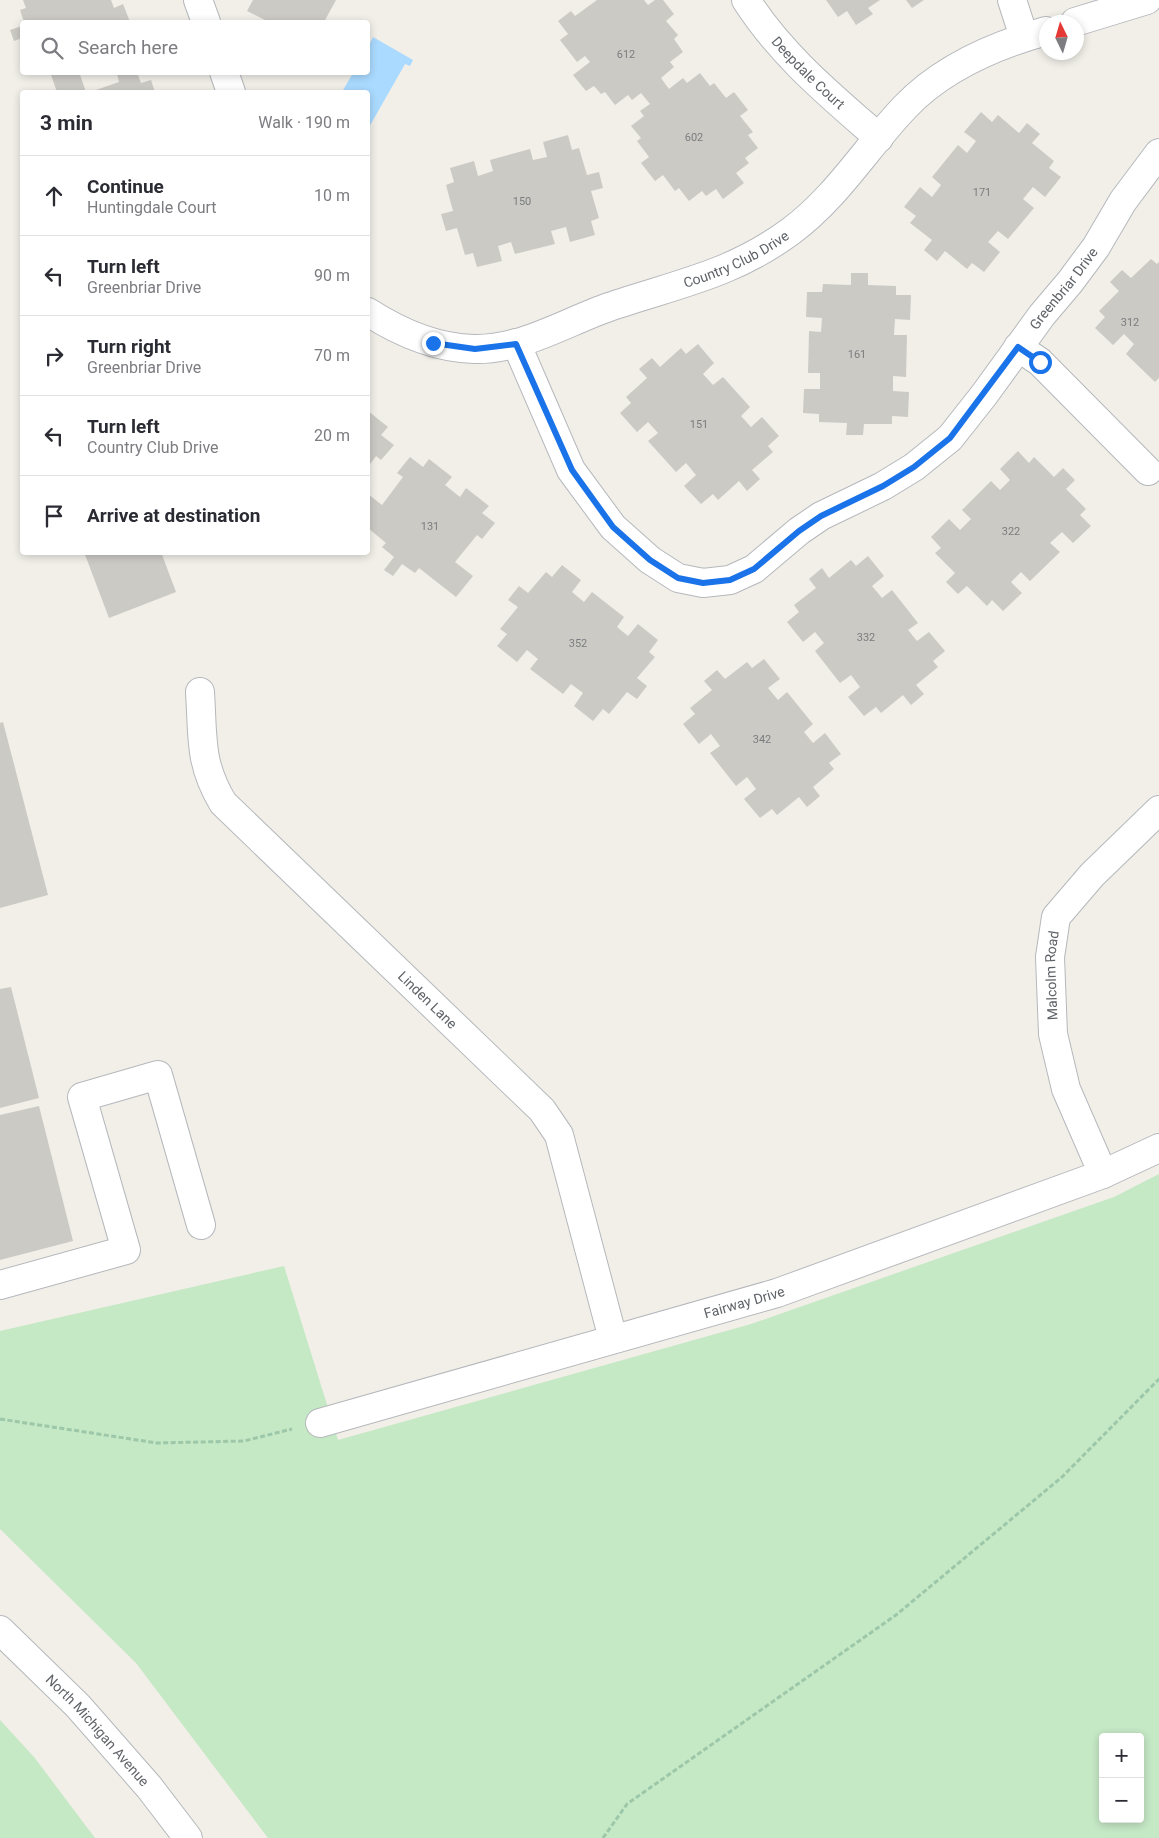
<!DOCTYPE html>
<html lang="en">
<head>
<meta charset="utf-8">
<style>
  :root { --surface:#fff; --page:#f2f2f3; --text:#2b2b33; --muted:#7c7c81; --line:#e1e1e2 }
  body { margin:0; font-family:Roboto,sans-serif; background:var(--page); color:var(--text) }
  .controls { position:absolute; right:15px; bottom:15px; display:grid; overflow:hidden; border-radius:5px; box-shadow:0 2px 8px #0003 }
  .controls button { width:45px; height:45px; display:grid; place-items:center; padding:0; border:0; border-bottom:1px solid var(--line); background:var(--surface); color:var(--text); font:25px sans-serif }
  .compass { position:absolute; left:1039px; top:15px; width:45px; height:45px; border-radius:50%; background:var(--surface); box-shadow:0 2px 8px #0003; rotate:355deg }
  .stop { position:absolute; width:15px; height:15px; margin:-11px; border:4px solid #1a73e8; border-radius:50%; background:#fff }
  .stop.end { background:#1a73e8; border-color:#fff; box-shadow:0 1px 5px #0008 }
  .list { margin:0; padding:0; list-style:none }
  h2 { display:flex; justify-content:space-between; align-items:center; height:65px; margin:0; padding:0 20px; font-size:21px }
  h2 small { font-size:16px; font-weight:400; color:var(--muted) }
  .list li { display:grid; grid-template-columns:32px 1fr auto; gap:15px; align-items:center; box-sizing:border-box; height:80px; padding:0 20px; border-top:1px solid var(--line) }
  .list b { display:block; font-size:19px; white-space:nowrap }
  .list p { margin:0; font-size:16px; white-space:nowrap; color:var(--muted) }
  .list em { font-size:16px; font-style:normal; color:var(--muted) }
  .icon { flex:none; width:28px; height:28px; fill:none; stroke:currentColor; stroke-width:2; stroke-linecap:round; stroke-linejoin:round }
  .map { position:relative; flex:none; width:1159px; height:1838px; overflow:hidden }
  .search { position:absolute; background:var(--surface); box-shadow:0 2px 8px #0003; left:20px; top:20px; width:350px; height:55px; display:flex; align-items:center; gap:12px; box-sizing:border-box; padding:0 18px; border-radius:5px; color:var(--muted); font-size:19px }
  .panel { position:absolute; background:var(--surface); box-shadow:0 2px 8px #0003; left:20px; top:90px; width:350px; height:465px; border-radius:5px }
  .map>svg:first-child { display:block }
  .green { fill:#c5e8c5; fill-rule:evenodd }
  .water { fill:#aadaff }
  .building { fill:#cccac5 }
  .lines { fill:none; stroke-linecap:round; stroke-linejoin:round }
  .minor-casing { stroke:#b5b8bc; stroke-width:30 }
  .path { stroke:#9cc7a9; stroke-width:3; stroke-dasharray:5 2.5; stroke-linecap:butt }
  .minor { stroke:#fff; stroke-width:28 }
  .route { stroke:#1a73e8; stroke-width:6 }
  .labels { text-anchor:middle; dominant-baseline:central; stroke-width:4.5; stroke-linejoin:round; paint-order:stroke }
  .number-label { font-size:11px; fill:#7a7d7f }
  .street-label { font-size:14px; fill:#5f6368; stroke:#fff }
</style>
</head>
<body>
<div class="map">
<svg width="1159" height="1838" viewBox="0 0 1159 1838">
  <rect width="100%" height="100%" fill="#f1efe8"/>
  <g class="green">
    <path d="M1159,1174V1838H268L136,1663L0,1529V1331L284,1266L338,1440L751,1324L1114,1197ZM1103,1737H1140V1819H1103Z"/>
    <path d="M0,1720L34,1757L95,1838H0Z"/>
  </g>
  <path class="water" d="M373,37L413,60L410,66L405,64L368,129V92H342L353,73L368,72V47Z"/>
  <g class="building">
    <path d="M23,0H111L114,8L123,4L130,22H24L20,10L26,8Z"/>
    <path d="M253,0H336L324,22H294L289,20L287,22H269L247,11Z"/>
    <path d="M597,0H644L648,5L655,0H663L674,14L666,21L678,35L674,39L683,52L670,62L674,67L661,78L669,89L683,78L687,83L700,73L710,86L714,83L726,98L734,92L748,110L740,116L753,132L748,135L758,148L745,158L749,163L736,173L744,183L723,199L716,189L706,196L702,191L689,201L679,188L675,191L663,175L655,181L641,163L649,157L637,141L641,138L631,126L644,116L640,111L650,104L641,93L632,100L628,95L615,105L605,92L601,94L594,86L586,91L573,75L590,62L585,56L577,62L560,40L568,34L558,21L571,11L575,16Z"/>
    <path d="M826,0H880L868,8L873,14L856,25L847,11L838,17Z"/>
    <path d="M906,0H924L912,8Z"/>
    <path d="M22,26V38L14,41L10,30Z"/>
    <path d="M50,72H79L86,92H57Z"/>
    <path d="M122,72H137L141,83L151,80L155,92H90L119,82L117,74Z"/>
    <path d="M981,112L992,122L998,115L1019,133L1027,123L1040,134L1032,143L1054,161L1049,168L1061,177L1045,197L1033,187L1023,199L1034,208L1008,239L998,231L988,242L1000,252L984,272L972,263L967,269L945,251L937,261L924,250L932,240L910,223L916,216L904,207L920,187L932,197L941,185L932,177L958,145L967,153L976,141L964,132Z"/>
    <path d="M568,135L572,150L579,148L587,175L599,172L603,188L591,191L599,218L591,221L595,235L570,242L566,227L551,231L555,244L515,254L511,242L498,246L502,261L477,267L473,253L465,255L457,228L446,231L441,214L453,211L446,185L454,182L450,168L474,161L478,176L493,171L490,160L530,149L533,160L547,157L543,142Z"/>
    <path d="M1151,259L1157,264L1159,262V378L1155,382L1126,354L1134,344L1124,334L1113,345L1095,328L1105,317L1099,311L1119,291L1110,282L1122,270L1131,278Z"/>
    <path d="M851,273H868V285L896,286V295H911L910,320L895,319L894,335H907L906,377L893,376V391L909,392L908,417L892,416V424H864L863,435H846L847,423L819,422V414L803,413L804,389H820V373H808L809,331L821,332L822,318L806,317L807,292H822L823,284L851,285Z"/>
    <path d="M698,344L714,363L703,374L713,385L723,377L750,407L741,416L751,427L762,417L779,436L768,446L773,452L752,470L760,479L747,491L739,481L718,500L713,494L701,504L684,486L696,475L686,463L676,472L648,441L658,433L648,422L637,432L620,413L631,403L626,397L647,378L639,369L652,358L660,367L681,348L686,354Z"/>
    <path d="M368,411L388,427L381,435L394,445L381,460L376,456L368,467Z"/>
    <path d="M1018,451L1029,463L1034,457L1054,477L1063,468L1075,480L1066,489L1086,509L1080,515L1091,526L1073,543L1062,532L1050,543L1060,552L1030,581L1021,572L1011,582L1022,593L1003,611L992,600L987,606L967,586L958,594L946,582L955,573L935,553L941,548L931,537L949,519L960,530L971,519L962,510L991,481L1000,490L1010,480L1000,469Z"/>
    <path d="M410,457L423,467L429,459L452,477L445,485L460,497L466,488L489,506L482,513L495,523L482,539L477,535L455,562L473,576L456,597L419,568L415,573L402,564L393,576L384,570L394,557L382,547L386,543L368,528V494L382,505L403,477L397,473Z"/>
    <path d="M84,552H161L176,592L109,618Z"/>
    <path d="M868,556L884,576L872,586L882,598L892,590L918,623L908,630L917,641L929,632L945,651L933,661L938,667L916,685L924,694L911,705L903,695L881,713L876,707L864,716L848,697L860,687L851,675L840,683L815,651L824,643L815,632L803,642L787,622L799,612L794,605L816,588L809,579L822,568L829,578L851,560L856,566Z"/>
    <path d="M562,565L581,580L572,592L584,602L592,592L624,617L617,627L628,636L638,624L658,640L649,652L655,657L637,678L647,686L637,699L627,692L609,714L603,709L593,721L574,706L583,693L571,684L563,694L530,669L538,659L527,650L517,662L497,646L507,634L500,629L518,607L508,600L519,586L528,593L546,572L552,577Z"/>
    <path d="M764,659L780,679L768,688L778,700L787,692L813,724L804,732L813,743L825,733L841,754L829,763L834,769L813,787L820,796L807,807L799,797L777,815L772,809L760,818L744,799L756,789L747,777L736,786L710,753L720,746L711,734L699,744L683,724L695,714L690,708L712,690L704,681L717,670L725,679L747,662L752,668Z"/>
    <path d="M3,722L48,895L0,908V723Z"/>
    <path d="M11,987L39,1098L0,1108V989Z"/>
    <path d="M39,1106L73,1241L0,1260V1115Z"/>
  </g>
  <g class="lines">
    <defs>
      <g id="minor">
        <path d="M198,0L206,22"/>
        <path id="s1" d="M746,0C782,56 830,95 879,138"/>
        <path d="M1012,0L1024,37"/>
        <path d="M1075,22L1147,0"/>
        <path d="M224,72L231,92"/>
        <path id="s2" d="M368,312C399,332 436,348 474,349C522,350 566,322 609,307C676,284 732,275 791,231C837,197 866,148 905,107C942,68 996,45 1046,31"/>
        <path id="s3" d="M516,343L571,470L613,527L650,560L678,578L703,583L730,580L754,569L799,531L821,516L883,486L914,467L950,438L984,395L1042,315L1070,282L1096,247L1123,201L1159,153"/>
        <path d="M1018,347L1040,362L1148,471"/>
        <path id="s4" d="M200,692C203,738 199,763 223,803L542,1110L559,1135L613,1339"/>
        <path id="s5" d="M1103,1174L1066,1089L1053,1034L1050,957L1056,917L1092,875L1159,810"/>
        <path d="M0,1285L126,1250L82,1097L158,1075L201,1225"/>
        <path id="s6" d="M320,1423L777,1293L1103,1174L1159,1148"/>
        <path id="s7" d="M0,1630L78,1706L149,1787L188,1838"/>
      </g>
    </defs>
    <use href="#minor" class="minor-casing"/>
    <g class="path">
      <path d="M0,1419L157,1443L244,1441L292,1429"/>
      <path d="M603,1838L627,1804L896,1615L1062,1477L1159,1379"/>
    </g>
    <use href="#minor" class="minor"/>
  </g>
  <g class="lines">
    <path class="route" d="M433,343L475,349L516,344L572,470L613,527L650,560L678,578L703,583L730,580L754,569L799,531L821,516L883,486L914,467L950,438L1018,347L1040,362"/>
  </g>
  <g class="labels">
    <g class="number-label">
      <text x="626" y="54">612</text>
      <text x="694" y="137">602</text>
      <text x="982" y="192">171</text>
      <text x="522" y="201">150</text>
      <text x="1130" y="322">312</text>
      <text x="857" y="354">161</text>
      <text x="699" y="424">151</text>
      <text x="430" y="526">131</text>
      <text x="1011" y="531">322</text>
      <text x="866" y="637">332</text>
      <text x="578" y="643">352</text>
      <text x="762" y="739">342</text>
    </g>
    <g class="street-label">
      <text stroke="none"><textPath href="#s1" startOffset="96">Deepdale Court</textPath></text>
      <text stroke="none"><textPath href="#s2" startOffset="392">Country Club Drive</textPath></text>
      <text stroke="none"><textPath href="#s3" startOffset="796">Greenbriar Drive</textPath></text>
      <text stroke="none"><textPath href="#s5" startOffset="208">Malcolm Road</textPath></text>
      <text stroke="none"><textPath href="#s4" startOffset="399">Linden Lane</textPath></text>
      <text stroke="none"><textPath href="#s6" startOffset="441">Fairway Drive</textPath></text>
      <text stroke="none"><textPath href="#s7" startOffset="140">North Michigan Avenue</textPath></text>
    </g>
  </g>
</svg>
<div class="controls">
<button>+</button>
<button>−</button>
</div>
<svg class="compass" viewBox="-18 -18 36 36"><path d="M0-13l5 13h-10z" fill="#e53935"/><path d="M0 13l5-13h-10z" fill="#7c7c81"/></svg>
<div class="stop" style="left:1040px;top:362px"></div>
<div class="stop end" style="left:433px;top:343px"></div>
<div class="search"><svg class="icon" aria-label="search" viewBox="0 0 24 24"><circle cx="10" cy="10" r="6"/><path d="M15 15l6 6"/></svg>Search here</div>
<section class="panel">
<h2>3 min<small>Walk · 190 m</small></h2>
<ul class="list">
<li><svg class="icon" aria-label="ahead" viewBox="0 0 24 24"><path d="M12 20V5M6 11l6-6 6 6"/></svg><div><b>Continue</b><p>Huntingdale Court</p></div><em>10 m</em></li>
<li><svg class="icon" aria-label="left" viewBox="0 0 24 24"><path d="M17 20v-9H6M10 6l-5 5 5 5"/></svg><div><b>Turn left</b><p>Greenbriar Drive</p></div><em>90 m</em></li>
<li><svg class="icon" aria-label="right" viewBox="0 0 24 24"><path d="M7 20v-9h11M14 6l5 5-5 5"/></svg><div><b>Turn right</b><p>Greenbriar Drive</p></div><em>70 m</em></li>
<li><svg class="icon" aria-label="left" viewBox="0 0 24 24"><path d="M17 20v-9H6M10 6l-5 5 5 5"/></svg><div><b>Turn left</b><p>Country Club Drive</p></div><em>20 m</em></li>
<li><svg class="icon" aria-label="arrive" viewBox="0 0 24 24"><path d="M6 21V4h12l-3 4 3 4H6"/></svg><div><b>Arrive at destination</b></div></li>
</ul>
</section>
</div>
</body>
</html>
